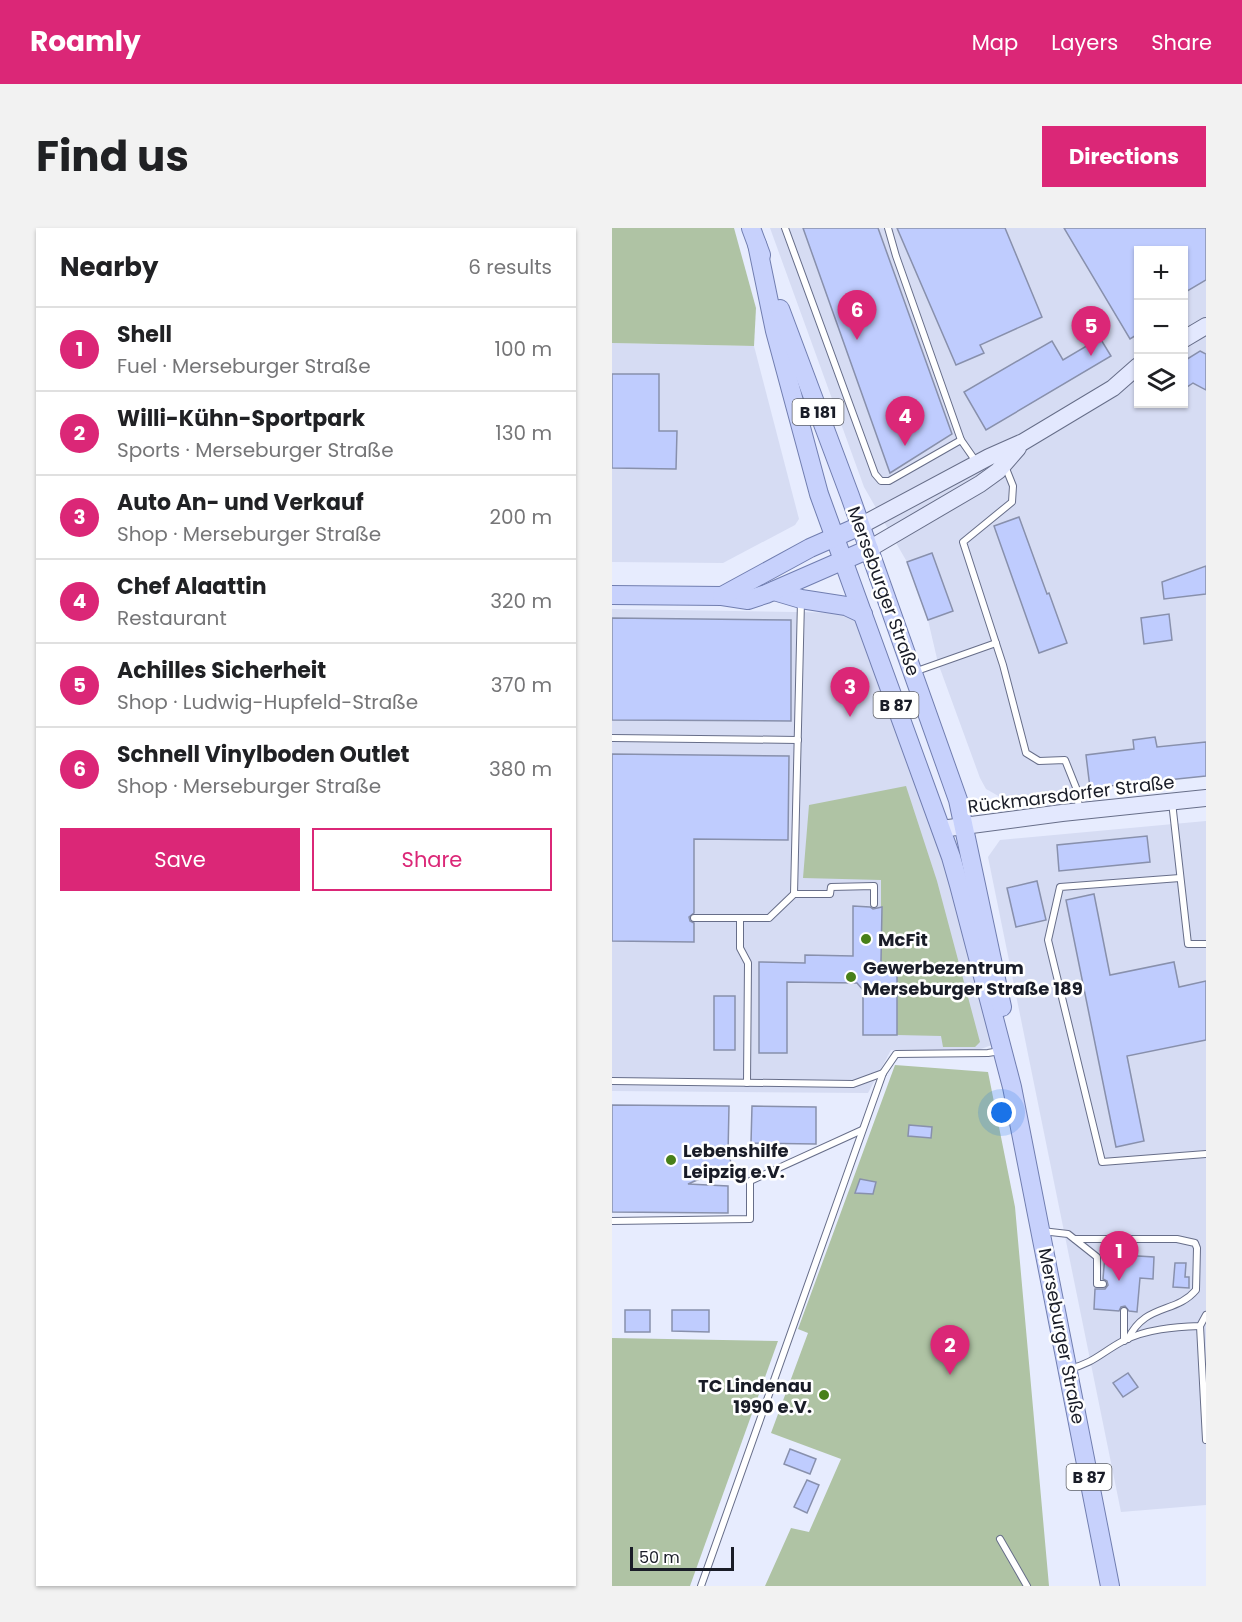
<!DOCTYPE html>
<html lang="en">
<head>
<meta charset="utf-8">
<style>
  :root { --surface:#fff; --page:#f2f2f2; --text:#202124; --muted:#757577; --line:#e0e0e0; --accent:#db2777 }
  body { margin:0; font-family:Poppins,sans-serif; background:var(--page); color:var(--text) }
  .controls { position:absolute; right:18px; top:18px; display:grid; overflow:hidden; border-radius:0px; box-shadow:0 2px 4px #0004 }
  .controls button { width:54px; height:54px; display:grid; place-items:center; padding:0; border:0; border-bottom:2px solid var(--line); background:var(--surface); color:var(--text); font:30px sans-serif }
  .scale { position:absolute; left:18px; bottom:15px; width:104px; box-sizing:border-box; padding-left:6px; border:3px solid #191c27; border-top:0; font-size:16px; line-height:21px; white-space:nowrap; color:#191c27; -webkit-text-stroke:4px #fff; paint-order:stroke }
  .you { position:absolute; left:390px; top:885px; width:21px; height:21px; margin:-15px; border:4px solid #fff; border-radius:50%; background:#1a73e8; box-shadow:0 0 0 9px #1a73e833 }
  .badge { display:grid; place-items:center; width:39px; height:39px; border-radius:50%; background:var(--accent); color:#fff; font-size:20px; font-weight:700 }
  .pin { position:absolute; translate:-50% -50px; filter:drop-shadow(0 2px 3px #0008) }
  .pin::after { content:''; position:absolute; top:32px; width:21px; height:18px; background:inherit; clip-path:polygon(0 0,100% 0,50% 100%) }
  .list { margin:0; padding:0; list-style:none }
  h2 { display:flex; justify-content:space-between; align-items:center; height:78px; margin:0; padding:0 24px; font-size:26px }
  h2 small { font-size:20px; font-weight:400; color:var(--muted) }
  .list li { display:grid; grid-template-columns:39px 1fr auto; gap:18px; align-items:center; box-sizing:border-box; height:84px; padding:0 24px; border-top:2px solid var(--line) }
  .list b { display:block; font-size:22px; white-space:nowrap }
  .list p { margin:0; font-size:20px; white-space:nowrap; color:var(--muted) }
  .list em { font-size:20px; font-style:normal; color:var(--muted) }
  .actions { display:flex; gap:12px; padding:18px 24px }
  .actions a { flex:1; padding:14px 0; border:2px solid var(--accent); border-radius:0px; text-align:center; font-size:21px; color:var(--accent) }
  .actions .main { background:var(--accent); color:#fff }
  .icon { flex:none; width:33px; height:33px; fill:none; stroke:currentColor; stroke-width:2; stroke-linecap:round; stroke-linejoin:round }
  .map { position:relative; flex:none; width:594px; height:1358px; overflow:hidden; border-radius:0px }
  header { display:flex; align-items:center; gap:36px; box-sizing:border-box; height:84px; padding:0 30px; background:var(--accent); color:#fff }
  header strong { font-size:28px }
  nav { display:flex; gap:33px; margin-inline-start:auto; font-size:21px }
  .intro { display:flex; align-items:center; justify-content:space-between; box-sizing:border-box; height:144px; padding:0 36px }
  h1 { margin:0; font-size:42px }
  .button { padding:15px 27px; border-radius:0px; background:var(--accent); color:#fff; font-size:21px; font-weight:700 }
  main { display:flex; gap:36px; padding:0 36px }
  aside { flex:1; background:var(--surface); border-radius:0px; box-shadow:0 2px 4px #0004 }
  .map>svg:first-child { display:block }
  .built { fill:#d6dcf3; fill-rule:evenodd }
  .green { fill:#afc3a4 }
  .building { fill:#bfccfe; stroke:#8890ac; stroke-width:1.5 }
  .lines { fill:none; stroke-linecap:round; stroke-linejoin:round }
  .service-casing { stroke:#676e89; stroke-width:8 }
  .secondary-casing { stroke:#676e89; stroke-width:18 }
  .primary-casing { stroke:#717eb0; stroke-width:20 }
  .service { stroke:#fff; stroke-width:6 }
  .secondary { stroke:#e3e8fe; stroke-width:16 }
  .primary { stroke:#c7d1fc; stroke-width:18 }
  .poi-dot { fill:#488019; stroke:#fff; stroke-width:2 }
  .labels { text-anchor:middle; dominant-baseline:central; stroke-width:5; stroke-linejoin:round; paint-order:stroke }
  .shield { fill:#fff; stroke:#5e6068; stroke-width:1.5 }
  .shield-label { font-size:16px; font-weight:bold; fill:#191c27 }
  .street-label { font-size:18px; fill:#191c27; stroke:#fff }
  .poi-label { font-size:18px; font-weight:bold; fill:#191c27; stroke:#fff; text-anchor:start }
</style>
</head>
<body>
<header>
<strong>Roamly</strong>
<nav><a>Map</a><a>Layers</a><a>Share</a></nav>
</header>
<div class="intro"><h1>Find us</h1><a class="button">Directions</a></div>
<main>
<aside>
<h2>Nearby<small>6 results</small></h2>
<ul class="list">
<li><span class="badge">1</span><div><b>Shell</b><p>Fuel · Merseburger Straße</p></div><em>100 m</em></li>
<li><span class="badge">2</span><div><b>Willi-Kühn-Sportpark</b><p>Sports · Merseburger Straße</p></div><em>130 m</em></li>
<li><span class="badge">3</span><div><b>Auto An- und Verkauf</b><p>Shop · Merseburger Straße</p></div><em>200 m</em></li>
<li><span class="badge">4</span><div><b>Chef Alaattin</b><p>Restaurant</p></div><em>320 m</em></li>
<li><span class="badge">5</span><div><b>Achilles Sicherheit</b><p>Shop · Ludwig-Hupfeld-Straße</p></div><em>370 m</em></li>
<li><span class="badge">6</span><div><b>Schnell Vinylboden Outlet</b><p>Shop · Merseburger Straße</p></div><em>380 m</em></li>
</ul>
<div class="actions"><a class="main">Save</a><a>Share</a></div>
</aside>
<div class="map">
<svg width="594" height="1358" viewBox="0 0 594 1358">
  <rect width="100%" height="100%" fill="#e7ecfe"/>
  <g class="built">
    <path d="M158,0H594V548L390,570L374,561L368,550L326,435L316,392L295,334L252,259ZM526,22H572V176H526Z"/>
    <path d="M0,115L142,118L187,291L183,297L111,335L0,334Z"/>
    <path d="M0,381L242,385L338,648L380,817L366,822H279L256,865L0,863Z"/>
    <path d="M594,593V1277L509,1284L376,629L388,612Z"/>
  </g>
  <g class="green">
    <path d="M0,0H122L144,80L142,118L0,115Z"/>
    <path d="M294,558L325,653L368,814L363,819H331L329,808L285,807V743L278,742L269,733V652L191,650L197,577Z"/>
    <path d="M283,837L376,844L403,979L437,1358H153L179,1300L197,1304L229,1231L159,1205L196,1105L186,1101Z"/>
    <path d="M0,1110L166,1113L78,1358H0Z"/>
  </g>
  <g class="building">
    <path d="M191,0H266L340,206L278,245Z"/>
    <path d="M285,0H393L430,89L368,117L372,125L344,137Z"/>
    <path d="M452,0H594V52L572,65V22H526V106L518,111Z"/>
    <path d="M488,110L499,128L374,202L352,164L440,113L451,132Z"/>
    <path d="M588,123L594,126V162L581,155L572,161V133Z"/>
    <path d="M0,146H47V203H65L64,241L0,240Z"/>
    <path d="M407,289L435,366L437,365L455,415L427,425L382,298Z"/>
    <path d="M320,325L341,383L316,392L295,334Z"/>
    <path d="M594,338V366L552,371L550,354Z"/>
    <path d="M557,386L560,412L532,416L529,390Z"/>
    <path d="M0,390L179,392V493L0,492Z"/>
    <path d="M543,509L545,519L594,514V548L478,560L474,527L522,521L521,512Z"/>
    <path d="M0,526L177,528L176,612L82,611V685L77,689L78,693L82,695V714L0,713Z"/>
    <path d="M535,608L538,634L447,643L445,617Z"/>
    <path d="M425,653L434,692L404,699L395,660Z"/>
    <path d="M482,666L498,747L562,734L567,759L594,753V812L515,828L532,913L504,919L454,672Z"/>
    <path d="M241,678L258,679L261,681L270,679L269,733L279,742H285V807H251V762L245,755L175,754V825H147V734L193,735V727L241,728Z"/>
    <rect x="102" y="768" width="21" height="54"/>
    <path d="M0,877L117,878L116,926L120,937L76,956L116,958V985L0,984Z"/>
    <path d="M140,878L204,879V916L139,915Z"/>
    <path d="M297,897L320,899L319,910L296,908Z"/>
    <path d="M248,951L264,954L261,966L243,965Z"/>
    <path d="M493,1026L542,1029L541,1051L528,1050L525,1084L517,1083L513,1078L509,1079L507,1083L482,1081L483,1061H493L496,1057L495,1053L491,1051Z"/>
    <path d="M563,1035H574L573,1049H577V1060L561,1059Z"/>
    <rect x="13" y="1082" width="25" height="22"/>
    <path d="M60,1082H97V1104L60,1103Z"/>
    <path d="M516,1145L526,1159L511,1169L501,1155Z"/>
    <path d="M178,1221L204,1231L198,1246L172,1236Z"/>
    <path d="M195,1252L207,1257L195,1285L182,1279Z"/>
  </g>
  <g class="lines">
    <defs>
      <g id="service">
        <path d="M173,0L263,246L269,253H277L349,212L365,235"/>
        <path d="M276,0L284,28L349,212"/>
        <path d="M393,238L401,258L400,274L351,314L391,437L414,525L427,533L453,532L465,562L467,582"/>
        <path d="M302,444L384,415"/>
        <path d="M0,510L186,512"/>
        <path d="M560,574L576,716H594"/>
        <path d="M568,650L448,659L436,712L490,934L594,926"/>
        <path d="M182,666L189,373"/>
        <path d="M82,690H157L182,666H218L219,659L262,658V676"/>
        <path d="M128,690V720L136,735L135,855"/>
        <path d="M0,853L241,856L271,845"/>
        <path d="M0,993L138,991V953L250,902"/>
        <path d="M430,1003L456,1006L485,1029V1056H491"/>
        <path d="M463,1011H565L583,1015L585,1020L584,1062C564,1086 533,1075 516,1111"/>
        <path d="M588,1098L594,1212"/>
        <path d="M512,1113V1083"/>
        <path d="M457,1141C482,1135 490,1124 511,1113C534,1101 563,1099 588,1098L594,1087"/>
        <path d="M388,1311L415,1358"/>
        <path d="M89,1358L271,845L284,826L376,825L388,823"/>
      </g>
      <g id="secondary">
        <path d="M572,111L594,98"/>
        <path d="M248,298L377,229L411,214L501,160L526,138"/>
        <path d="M257,321L368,256L386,243L406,220"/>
        <path d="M329,601L450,585L594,570"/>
      </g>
      <g id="primary">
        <path d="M139,0L149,27"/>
        <path d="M145,16L163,103L207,266L339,629L347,657L400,859L498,1358"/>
        <path d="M168,81L238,268L346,572L390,779"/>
        <path d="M162,363L189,371L234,378L251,386"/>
        <path d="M0,367L110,368L136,372L154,366L257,321"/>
        <path d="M110,368L198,320L248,298"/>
      </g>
    </defs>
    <use href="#service" class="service-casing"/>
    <use href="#secondary" class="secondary-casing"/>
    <use href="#primary" class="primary-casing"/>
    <use href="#service" class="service"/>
    <use href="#secondary" class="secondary"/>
    <use href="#primary" class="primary"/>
  </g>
  <g class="poi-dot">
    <circle cx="254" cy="711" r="6"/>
    <circle cx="239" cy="749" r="6"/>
    <circle cx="59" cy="932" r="6"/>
    <circle cx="212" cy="1167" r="6"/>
  </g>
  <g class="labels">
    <g class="shield">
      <rect x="180.5" y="171" width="51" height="26" rx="4.5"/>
      <rect x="261.5" y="464" width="45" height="26" rx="4.5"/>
      <rect x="454.5" y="1236" width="45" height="26" rx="4.5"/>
    </g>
    <g class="shield-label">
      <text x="206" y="184">B 181</text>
      <text x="284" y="477">B 87</text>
      <text x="477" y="1249">B 87</text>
    </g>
    <g class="street-label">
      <text transform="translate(272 363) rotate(70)">Merseburger Straße</text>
      <text transform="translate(459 566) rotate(-7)">Rückmarsdorfer Straße</text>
      <text transform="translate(450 1108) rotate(79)">Merseburger Straße</text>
    </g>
    <g class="poi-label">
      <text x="266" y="711">McFit</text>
      <text x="251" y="739">Gewerbezentrum<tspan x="251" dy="21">Merseburger Straße 189</tspan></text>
      <text x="71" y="922">Lebenshilfe<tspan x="71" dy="21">Leipzig e.V.</tspan></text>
      <text x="200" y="1157" text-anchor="end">TC Lindenau<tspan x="200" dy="21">1990 e.V.</tspan></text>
    </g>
  </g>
</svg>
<div class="controls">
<button>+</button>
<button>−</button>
<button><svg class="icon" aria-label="layers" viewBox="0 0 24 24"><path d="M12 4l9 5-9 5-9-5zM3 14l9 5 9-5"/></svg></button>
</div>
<div class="scale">50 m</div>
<div class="you"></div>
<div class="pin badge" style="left:507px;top:1053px">1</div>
<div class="pin badge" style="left:338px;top:1147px">2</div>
<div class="pin badge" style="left:238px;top:489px">3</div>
<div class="pin badge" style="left:293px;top:218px">4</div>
<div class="pin badge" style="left:479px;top:128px">5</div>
<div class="pin badge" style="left:245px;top:112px">6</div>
</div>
</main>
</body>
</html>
